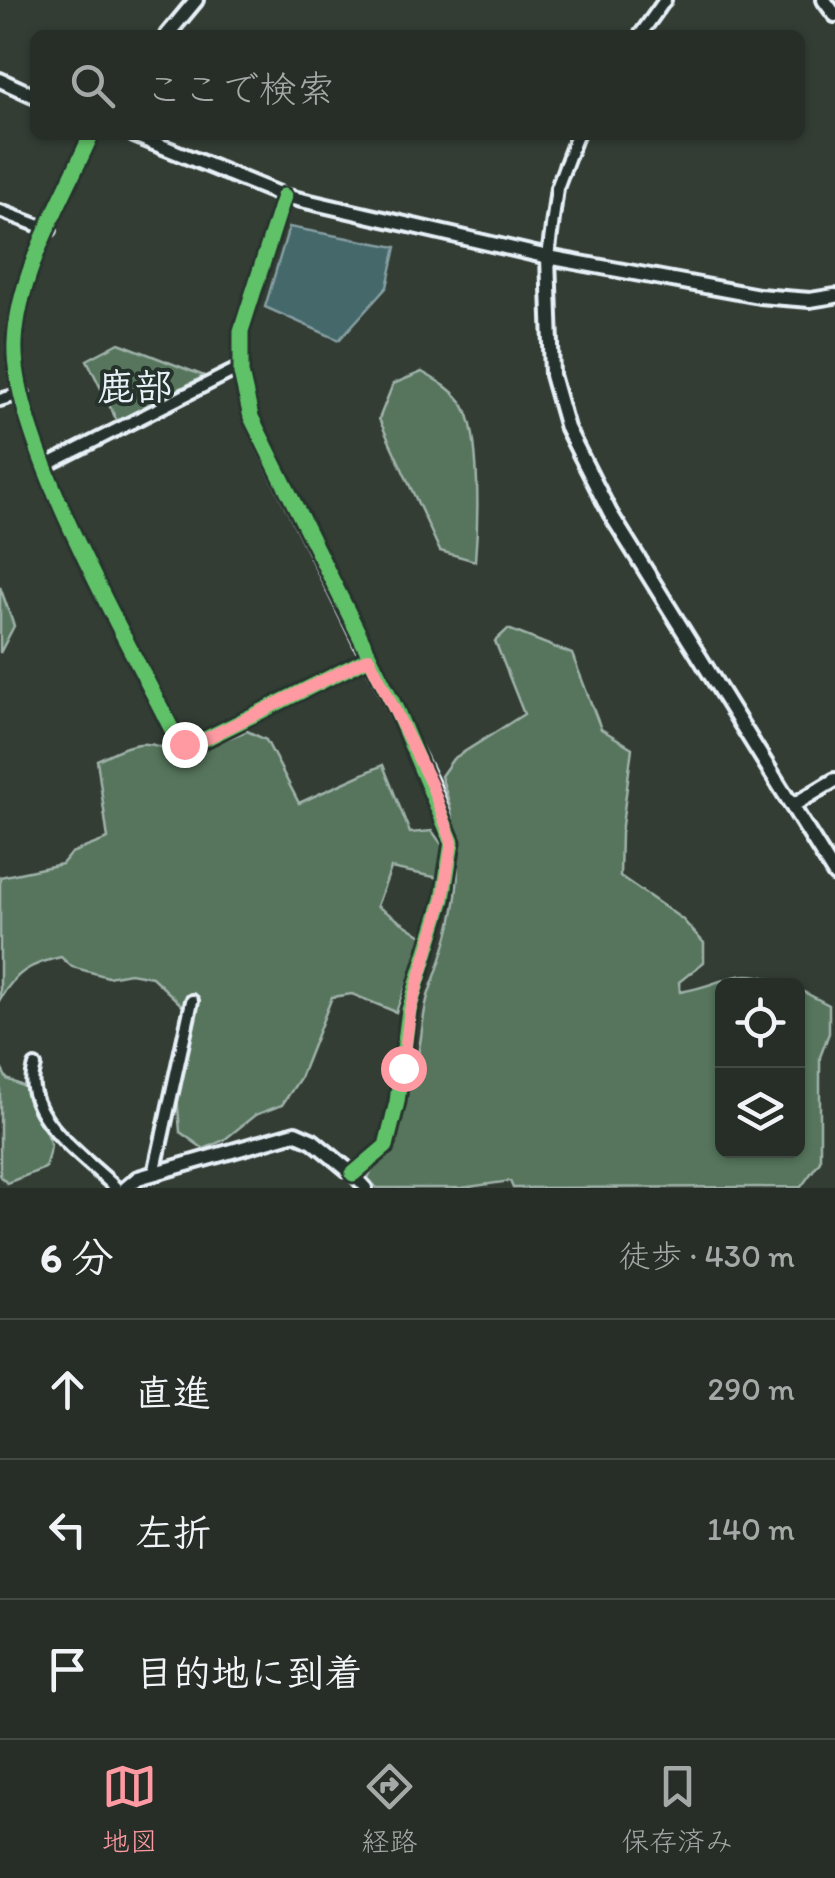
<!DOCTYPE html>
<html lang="ja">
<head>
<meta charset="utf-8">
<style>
  :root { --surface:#262e27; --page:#323a33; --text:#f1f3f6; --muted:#a4a8a7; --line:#424a44; --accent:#ff9aa2 }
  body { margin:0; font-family:Itim,"Klee One",sans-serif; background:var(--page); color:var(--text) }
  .controls { position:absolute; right:30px; bottom:30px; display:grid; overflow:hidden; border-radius:15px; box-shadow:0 2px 8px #0004 }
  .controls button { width:90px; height:90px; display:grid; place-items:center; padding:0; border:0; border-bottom:2px solid var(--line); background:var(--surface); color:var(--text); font:50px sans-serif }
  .stop { position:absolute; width:30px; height:30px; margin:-22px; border:8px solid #ff9aa2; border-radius:50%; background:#fff }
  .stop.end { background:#ff9aa2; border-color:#fff; box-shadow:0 2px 10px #0008 }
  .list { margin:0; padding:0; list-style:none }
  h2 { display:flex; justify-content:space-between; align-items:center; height:130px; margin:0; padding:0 40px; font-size:42px }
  h2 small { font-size:32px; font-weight:400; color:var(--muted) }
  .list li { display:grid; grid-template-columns:65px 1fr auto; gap:30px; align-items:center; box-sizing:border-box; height:140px; padding:0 40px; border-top:2px solid var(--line) }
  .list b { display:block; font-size:38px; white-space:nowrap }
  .list em { font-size:32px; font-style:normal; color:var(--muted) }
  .icon { flex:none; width:55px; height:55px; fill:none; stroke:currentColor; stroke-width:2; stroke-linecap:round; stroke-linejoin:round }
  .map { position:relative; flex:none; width:835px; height:1188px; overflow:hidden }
  .search { position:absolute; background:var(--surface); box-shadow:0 2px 8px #0004; left:30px; right:30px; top:30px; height:110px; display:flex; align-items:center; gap:25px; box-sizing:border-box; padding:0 35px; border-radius:15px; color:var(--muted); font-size:38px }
  .sheet { height:550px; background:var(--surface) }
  nav { display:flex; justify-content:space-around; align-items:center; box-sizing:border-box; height:140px; border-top:2px solid var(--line); background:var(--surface); font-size:28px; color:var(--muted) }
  nav a { display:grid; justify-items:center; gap:5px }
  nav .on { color:var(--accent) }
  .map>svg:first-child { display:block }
  .green { fill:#56745c; stroke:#9fb2aa; stroke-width:2.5 }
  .water { fill:#44686a; stroke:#869fa3; stroke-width:2.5 }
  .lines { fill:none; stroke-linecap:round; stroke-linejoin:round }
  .minor-casing { stroke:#e8f1f8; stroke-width:18 }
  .tertiary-casing { stroke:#e8f1f8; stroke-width:20 }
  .minor { stroke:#26332d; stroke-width:10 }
  .tertiary { stroke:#26332d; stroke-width:12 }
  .cycleway-casing { stroke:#26332d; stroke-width:21 }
  .cycleway { stroke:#61c268; stroke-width:15 }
  .route { stroke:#ff9aa2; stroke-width:12 }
  .labels { text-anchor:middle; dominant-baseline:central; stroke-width:8; stroke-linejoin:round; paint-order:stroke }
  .quarter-label { font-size:38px; font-weight:bold; fill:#e8f1f8; stroke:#26332d }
</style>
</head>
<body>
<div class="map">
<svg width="835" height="1188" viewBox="0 0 835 1188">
  <rect width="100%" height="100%" fill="#333d34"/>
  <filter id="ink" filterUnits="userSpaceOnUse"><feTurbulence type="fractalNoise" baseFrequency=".01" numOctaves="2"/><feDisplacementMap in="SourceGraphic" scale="20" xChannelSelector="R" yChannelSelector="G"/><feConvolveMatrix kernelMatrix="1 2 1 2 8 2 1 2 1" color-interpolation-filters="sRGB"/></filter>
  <g filter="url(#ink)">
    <g class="green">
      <path d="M119,343L204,376L117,421L87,360Z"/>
      <path d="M422,372C438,381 454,390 464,406C481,435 478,527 475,561L440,551L379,419L393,384Z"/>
      <path d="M0,587L14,626L0,653Z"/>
      <path d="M508,629L572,654L601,729L632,748L621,833L620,876L682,919L704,943V962L679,982L680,992C734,983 730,963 790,985L722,986V1150H798V989L829,1005V1033L820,1057V1161L801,1187L513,1188L510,1181L461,1188H377L368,1178C386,1139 406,1100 417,1058C423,1036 422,1011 430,990C460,910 469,859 441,776L453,759L524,714L495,641Z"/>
      <path d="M247,731L266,740L299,803L383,765L410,833L432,831L443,846L439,878L391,868L377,906L425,938L396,1012L352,994L332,997L300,1078L282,1105L255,1115L224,1140L204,1149L180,1132L176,1082L194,1027L190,1013L152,977L130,973L108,977L72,967L61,957C30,964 16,972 0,999V877L62,864L71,853L108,839L97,760C129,745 147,734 178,757Z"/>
      <path d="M0,1066L7,1079L27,1088L51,1145L45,1168L7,1183L0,1176Z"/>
    </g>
    <path class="water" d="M289,227L396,247L387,287L339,340L265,307Z"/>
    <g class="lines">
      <defs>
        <g id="minor">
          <path d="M640,35L665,0"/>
          <path d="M0,211L50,230"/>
          <path d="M548,257L557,188L577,135"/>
          <path d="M0,400L23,393"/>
          <path d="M45,466L241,367"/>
          <path d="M35,1066C18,1114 87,1159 116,1188"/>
          <path d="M154,1174L192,1001"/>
          <path d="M366,1188L353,1174L386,1146L397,1102L409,1010L443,899L452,842L433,786L369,658"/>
        </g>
        <g id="tertiary">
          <path d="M824,0L835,15"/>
          <path d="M167,35L196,0"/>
          <path d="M0,80L35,96"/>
          <path d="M91,135C63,199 18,272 15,342C10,437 130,645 175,736L184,744L197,743L369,658L251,417L241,373V331L284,196"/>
          <path d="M134,135L284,196L548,257L759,296L810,300L835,296"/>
          <path d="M548,257L552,375L567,428L610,513L835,875"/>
          <path d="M795,804L835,780"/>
          <path d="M126,1188L138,1178L295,1133L313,1141L353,1174"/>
        </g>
      </defs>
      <use href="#minor" class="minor-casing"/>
      <use href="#tertiary" class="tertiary-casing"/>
      <use href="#minor" class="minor"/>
      <use href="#tertiary" class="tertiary"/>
      <defs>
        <g id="cycleway">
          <path d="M91,135C63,199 18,272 15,342C10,437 130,645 175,736L184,744L197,743L369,658"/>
          <path d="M284,196L241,331V373L251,417L397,711L452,842L443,899L409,1010L397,1102L386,1146L353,1174"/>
        </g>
      </defs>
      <use href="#cycleway" class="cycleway-casing"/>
      <use href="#cycleway" class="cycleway"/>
    </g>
  </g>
  <g class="lines" filter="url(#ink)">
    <path class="route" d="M184,744L197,743L369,658L432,786L452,842L443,899L410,1010L403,1068"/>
  </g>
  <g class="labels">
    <g class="quarter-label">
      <text x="135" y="387">鹿部</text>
    </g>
  </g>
</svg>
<div class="controls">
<button><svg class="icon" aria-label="locate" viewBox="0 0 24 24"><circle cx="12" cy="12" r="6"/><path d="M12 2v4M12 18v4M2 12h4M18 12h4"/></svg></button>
<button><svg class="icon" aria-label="layers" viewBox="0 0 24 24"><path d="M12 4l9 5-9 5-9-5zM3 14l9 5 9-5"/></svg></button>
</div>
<div class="stop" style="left:403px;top:1068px"></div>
<div class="stop end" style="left:184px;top:744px"></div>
<div class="search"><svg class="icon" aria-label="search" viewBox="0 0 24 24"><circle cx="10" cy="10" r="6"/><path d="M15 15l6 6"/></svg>ここで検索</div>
</div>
<section class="sheet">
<h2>6 分<small>徒歩 · 430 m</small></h2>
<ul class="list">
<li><svg class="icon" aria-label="ahead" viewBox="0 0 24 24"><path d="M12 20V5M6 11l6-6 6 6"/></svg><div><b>直進</b></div><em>290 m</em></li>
<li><svg class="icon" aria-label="left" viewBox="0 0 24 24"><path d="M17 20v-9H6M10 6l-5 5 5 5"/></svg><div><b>左折</b></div><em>140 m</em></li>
<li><svg class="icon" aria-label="arrive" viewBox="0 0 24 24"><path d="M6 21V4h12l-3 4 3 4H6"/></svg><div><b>目的地に到着</b></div></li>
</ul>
</section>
<nav>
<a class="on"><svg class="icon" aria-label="map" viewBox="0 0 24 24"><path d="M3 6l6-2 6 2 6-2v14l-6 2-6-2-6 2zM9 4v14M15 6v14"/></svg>地図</a>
<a><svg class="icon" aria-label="directions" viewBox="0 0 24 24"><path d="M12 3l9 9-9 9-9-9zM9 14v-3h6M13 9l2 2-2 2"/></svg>経路</a>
<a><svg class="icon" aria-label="saved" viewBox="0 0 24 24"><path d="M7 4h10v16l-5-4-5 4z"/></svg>保存済み</a>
</nav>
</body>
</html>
